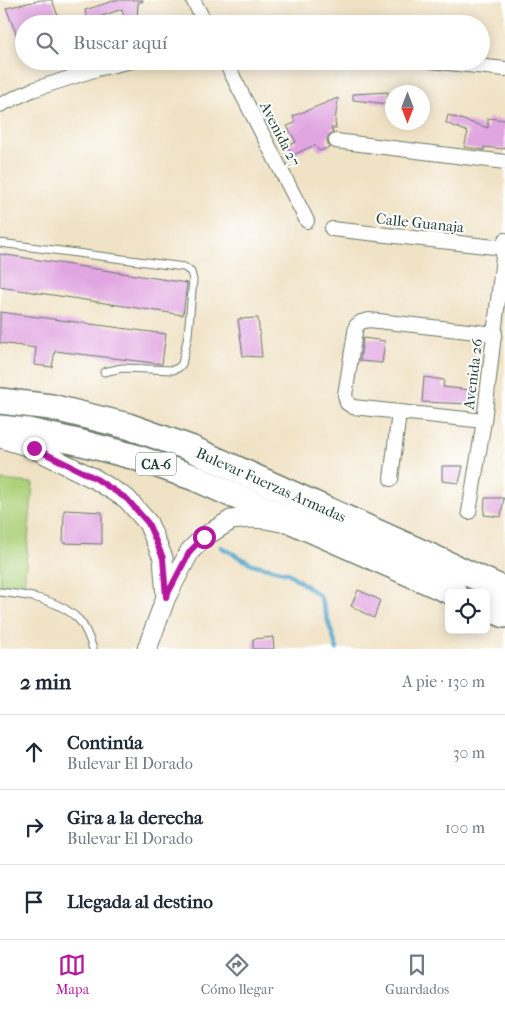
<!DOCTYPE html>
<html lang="es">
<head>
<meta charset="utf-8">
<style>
  :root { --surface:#fff; --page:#f6f6f7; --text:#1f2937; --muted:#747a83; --line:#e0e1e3; --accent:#b5179e }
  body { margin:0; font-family:"IM FELL French Canon",serif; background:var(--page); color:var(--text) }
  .controls { position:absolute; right:15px; bottom:15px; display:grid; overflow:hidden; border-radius:8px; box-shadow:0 2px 12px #0003 }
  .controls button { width:45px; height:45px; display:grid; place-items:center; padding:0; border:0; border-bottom:1px solid var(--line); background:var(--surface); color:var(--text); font:25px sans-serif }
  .compass { position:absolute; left:385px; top:85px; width:45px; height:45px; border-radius:50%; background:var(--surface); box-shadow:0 2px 12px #0003; rotate:180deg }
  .stop { position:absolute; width:15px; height:15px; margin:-11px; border:4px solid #b5179e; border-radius:50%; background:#fff }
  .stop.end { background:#b5179e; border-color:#fff; box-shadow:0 1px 5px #0008 }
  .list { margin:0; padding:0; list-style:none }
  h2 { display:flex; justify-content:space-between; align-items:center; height:65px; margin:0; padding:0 20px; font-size:21px }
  h2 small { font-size:16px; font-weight:400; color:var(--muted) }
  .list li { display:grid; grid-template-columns:32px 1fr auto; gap:15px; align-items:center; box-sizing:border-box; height:75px; padding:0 20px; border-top:1px solid var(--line) }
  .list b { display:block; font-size:19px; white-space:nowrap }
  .list p { margin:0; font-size:16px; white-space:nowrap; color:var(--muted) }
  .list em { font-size:16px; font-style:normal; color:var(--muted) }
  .icon { flex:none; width:28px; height:28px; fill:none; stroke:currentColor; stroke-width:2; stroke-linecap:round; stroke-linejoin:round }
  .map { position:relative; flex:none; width:505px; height:649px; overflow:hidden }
  .search { position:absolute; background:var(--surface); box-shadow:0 2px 12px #0003; left:15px; right:15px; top:15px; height:55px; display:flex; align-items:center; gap:12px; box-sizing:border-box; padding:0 18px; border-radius:28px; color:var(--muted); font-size:19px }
  .sheet { height:290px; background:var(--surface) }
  nav { display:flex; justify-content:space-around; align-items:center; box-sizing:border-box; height:70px; border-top:1px solid var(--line); background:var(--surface); font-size:14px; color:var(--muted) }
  nav a { display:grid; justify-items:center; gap:2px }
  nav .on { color:var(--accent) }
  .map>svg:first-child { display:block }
  .green { fill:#aed27b; stroke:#668858 }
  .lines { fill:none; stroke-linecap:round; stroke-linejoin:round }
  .stream { stroke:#4ea4ca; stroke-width:4.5 }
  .building { fill:#e1a5e1 }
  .lane-casing { stroke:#687767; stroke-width:9 }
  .street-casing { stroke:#687767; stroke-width:16 }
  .secondary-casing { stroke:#687767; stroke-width:21 }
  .highway-casing { stroke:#687767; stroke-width:28 }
  .lane { stroke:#fff; stroke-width:7 }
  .street { stroke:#fff; stroke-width:14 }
  .secondary { stroke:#fff; stroke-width:19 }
  .highway { stroke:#fff; stroke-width:25 }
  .route { stroke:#b5179e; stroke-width:6 }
  .labels { text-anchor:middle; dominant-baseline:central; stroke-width:4; stroke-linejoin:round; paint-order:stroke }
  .shield { fill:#fff; stroke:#627771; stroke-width:1 }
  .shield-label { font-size:14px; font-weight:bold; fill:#1f3d34 }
  .street-label { font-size:15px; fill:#1f3d34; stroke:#fff }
</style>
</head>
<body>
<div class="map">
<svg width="505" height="649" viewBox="0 0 505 649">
  <rect width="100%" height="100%" fill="#fff"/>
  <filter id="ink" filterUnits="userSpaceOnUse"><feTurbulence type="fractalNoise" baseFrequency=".02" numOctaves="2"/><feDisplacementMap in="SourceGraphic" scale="10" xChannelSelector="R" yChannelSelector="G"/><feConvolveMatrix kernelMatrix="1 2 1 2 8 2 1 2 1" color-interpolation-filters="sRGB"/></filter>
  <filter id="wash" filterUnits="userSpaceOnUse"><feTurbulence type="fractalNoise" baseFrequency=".0096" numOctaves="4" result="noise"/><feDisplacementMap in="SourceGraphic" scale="20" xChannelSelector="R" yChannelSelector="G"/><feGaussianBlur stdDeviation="1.12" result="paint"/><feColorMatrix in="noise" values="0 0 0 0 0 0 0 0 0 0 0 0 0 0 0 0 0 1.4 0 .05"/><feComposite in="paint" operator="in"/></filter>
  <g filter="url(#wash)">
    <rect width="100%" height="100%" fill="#f0e2c5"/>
    <path class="green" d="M0,480L33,483L24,588L0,586Z"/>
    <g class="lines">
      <path class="stream" d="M221,547L252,564L288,573L320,596L337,649"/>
    </g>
    <g id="blocks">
      <g class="building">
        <path d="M41,0H52L61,24H24L23,51L6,8Z"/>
        <path d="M116,0H143V1L138,3L137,21L125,23L122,9L88,21L85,10Z"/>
        <path d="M388,92V104L353,100V94Z"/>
        <path d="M338,98L335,122L336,128H331L333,133L329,135L327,139L328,144L330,147L319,151L315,145L293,155L287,146L296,142L287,126L295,123L293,116Z"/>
        <path d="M448,115L488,128V118L505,120V149L484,147V150L464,147L468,132L446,123Z"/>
        <path d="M0,254L187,283L183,315L0,287Z"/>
        <path d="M0,312L166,334L162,364L55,351L52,367L34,365L36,348L0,343Z"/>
        <path d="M258,318L262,357L243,356L238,319Z"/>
        <path d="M363,338L385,341L382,363L360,361Z"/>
        <path d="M424,377L444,380L443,387L471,390L470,404L422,402Z"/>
        <path d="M442,466H463L459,483L442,481Z"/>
        <path d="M485,498H504L501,517L484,515Z"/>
        <path d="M64,510L102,512V544L63,543Z"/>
        <path d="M358,590L380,600L374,618L351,606Z"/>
        <path d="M273,637L274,649H253V639Z"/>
      </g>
    </g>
  </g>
  <g filter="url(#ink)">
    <use href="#blocks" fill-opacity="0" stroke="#687767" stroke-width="1"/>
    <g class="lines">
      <defs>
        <g id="lane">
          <path d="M0,243L184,267L191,272L193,280L188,335L182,364L178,368L173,370L122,368L104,372"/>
          <path d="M0,592C24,595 51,598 71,613C74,615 77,618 80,621C86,628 90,640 93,649"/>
        </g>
        <g id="street">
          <path d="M193,0L206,24"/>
          <path d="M225,61L307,221"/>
          <path d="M430,61L505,69"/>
          <path d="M0,105L32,90L97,69L132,61"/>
          <path d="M336,141L505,162"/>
          <path d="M332,229L504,248"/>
          <path d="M484,421L353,407L347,403L345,395L356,326L361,322L369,320L495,334"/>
          <path d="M391,479L399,412"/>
          <path d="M469,512L484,421L505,240"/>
        </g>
        <g id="secondary">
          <path d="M0,438L33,448L95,479L127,499L148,523L163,558L166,597"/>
          <path d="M147,649L166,597L190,551L204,537L231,520L250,518L266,519L281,522"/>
        </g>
        <g id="highway">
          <path d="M0,401L51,407L128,426L190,448L505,590"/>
          <path d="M0,428L28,431L82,443L135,457L195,478L454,593"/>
          <path d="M486,607L505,615"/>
        </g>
      </defs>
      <use href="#lane" class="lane-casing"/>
      <use href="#street" class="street-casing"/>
      <use href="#secondary" class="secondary-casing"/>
      <use href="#highway" class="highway-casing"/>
      <use href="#lane" class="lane"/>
      <use href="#street" class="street"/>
      <use href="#secondary" class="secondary"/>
      <use href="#highway" class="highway"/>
    </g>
  </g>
  <g class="lines" filter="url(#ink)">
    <path class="route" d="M34,448L95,478L127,499L148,523L163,558L166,597L190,551L204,537"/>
  </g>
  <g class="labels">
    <rect class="shield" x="136" y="452.5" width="40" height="23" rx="4"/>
    <g class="shield-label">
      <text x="156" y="464">CA-6</text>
    </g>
    <g class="street-label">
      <text transform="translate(280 134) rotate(63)">Avenida 27</text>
      <text transform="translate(420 223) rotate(6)">Calle Guanaja</text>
      <text transform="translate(473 374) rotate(-83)">Avenida 26</text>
      <text transform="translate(271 485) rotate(24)">Bulevar Fuerzas Armadas</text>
    </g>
  </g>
</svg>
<div class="controls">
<button><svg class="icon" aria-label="locate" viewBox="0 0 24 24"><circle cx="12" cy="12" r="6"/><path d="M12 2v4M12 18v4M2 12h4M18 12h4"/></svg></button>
</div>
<svg class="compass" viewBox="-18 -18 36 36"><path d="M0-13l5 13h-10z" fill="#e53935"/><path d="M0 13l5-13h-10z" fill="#747a83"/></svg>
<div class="stop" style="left:204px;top:537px"></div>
<div class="stop end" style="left:34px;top:448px"></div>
<div class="search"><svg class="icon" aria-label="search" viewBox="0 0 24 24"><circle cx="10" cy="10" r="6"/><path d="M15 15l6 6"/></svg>Buscar aquí</div>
</div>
<section class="sheet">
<h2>2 min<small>A pie · 130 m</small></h2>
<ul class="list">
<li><svg class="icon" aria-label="ahead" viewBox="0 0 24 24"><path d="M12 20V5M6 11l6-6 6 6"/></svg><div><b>Continúa</b><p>Bulevar El Dorado</p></div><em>30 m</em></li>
<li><svg class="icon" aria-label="right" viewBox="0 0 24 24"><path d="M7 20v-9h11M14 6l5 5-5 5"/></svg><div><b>Gira a la derecha</b><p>Bulevar El Dorado</p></div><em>100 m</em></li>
<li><svg class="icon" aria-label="arrive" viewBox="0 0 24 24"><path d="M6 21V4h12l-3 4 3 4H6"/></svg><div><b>Llegada al destino</b></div></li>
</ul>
</section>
<nav>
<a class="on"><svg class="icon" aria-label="map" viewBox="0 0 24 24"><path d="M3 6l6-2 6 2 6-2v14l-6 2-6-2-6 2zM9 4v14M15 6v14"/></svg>Mapa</a>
<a><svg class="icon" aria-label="directions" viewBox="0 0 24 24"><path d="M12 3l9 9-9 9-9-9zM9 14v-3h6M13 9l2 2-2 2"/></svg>Cómo llegar</a>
<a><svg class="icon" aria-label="saved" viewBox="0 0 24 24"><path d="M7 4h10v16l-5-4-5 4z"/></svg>Guardados</a>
</nav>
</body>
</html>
